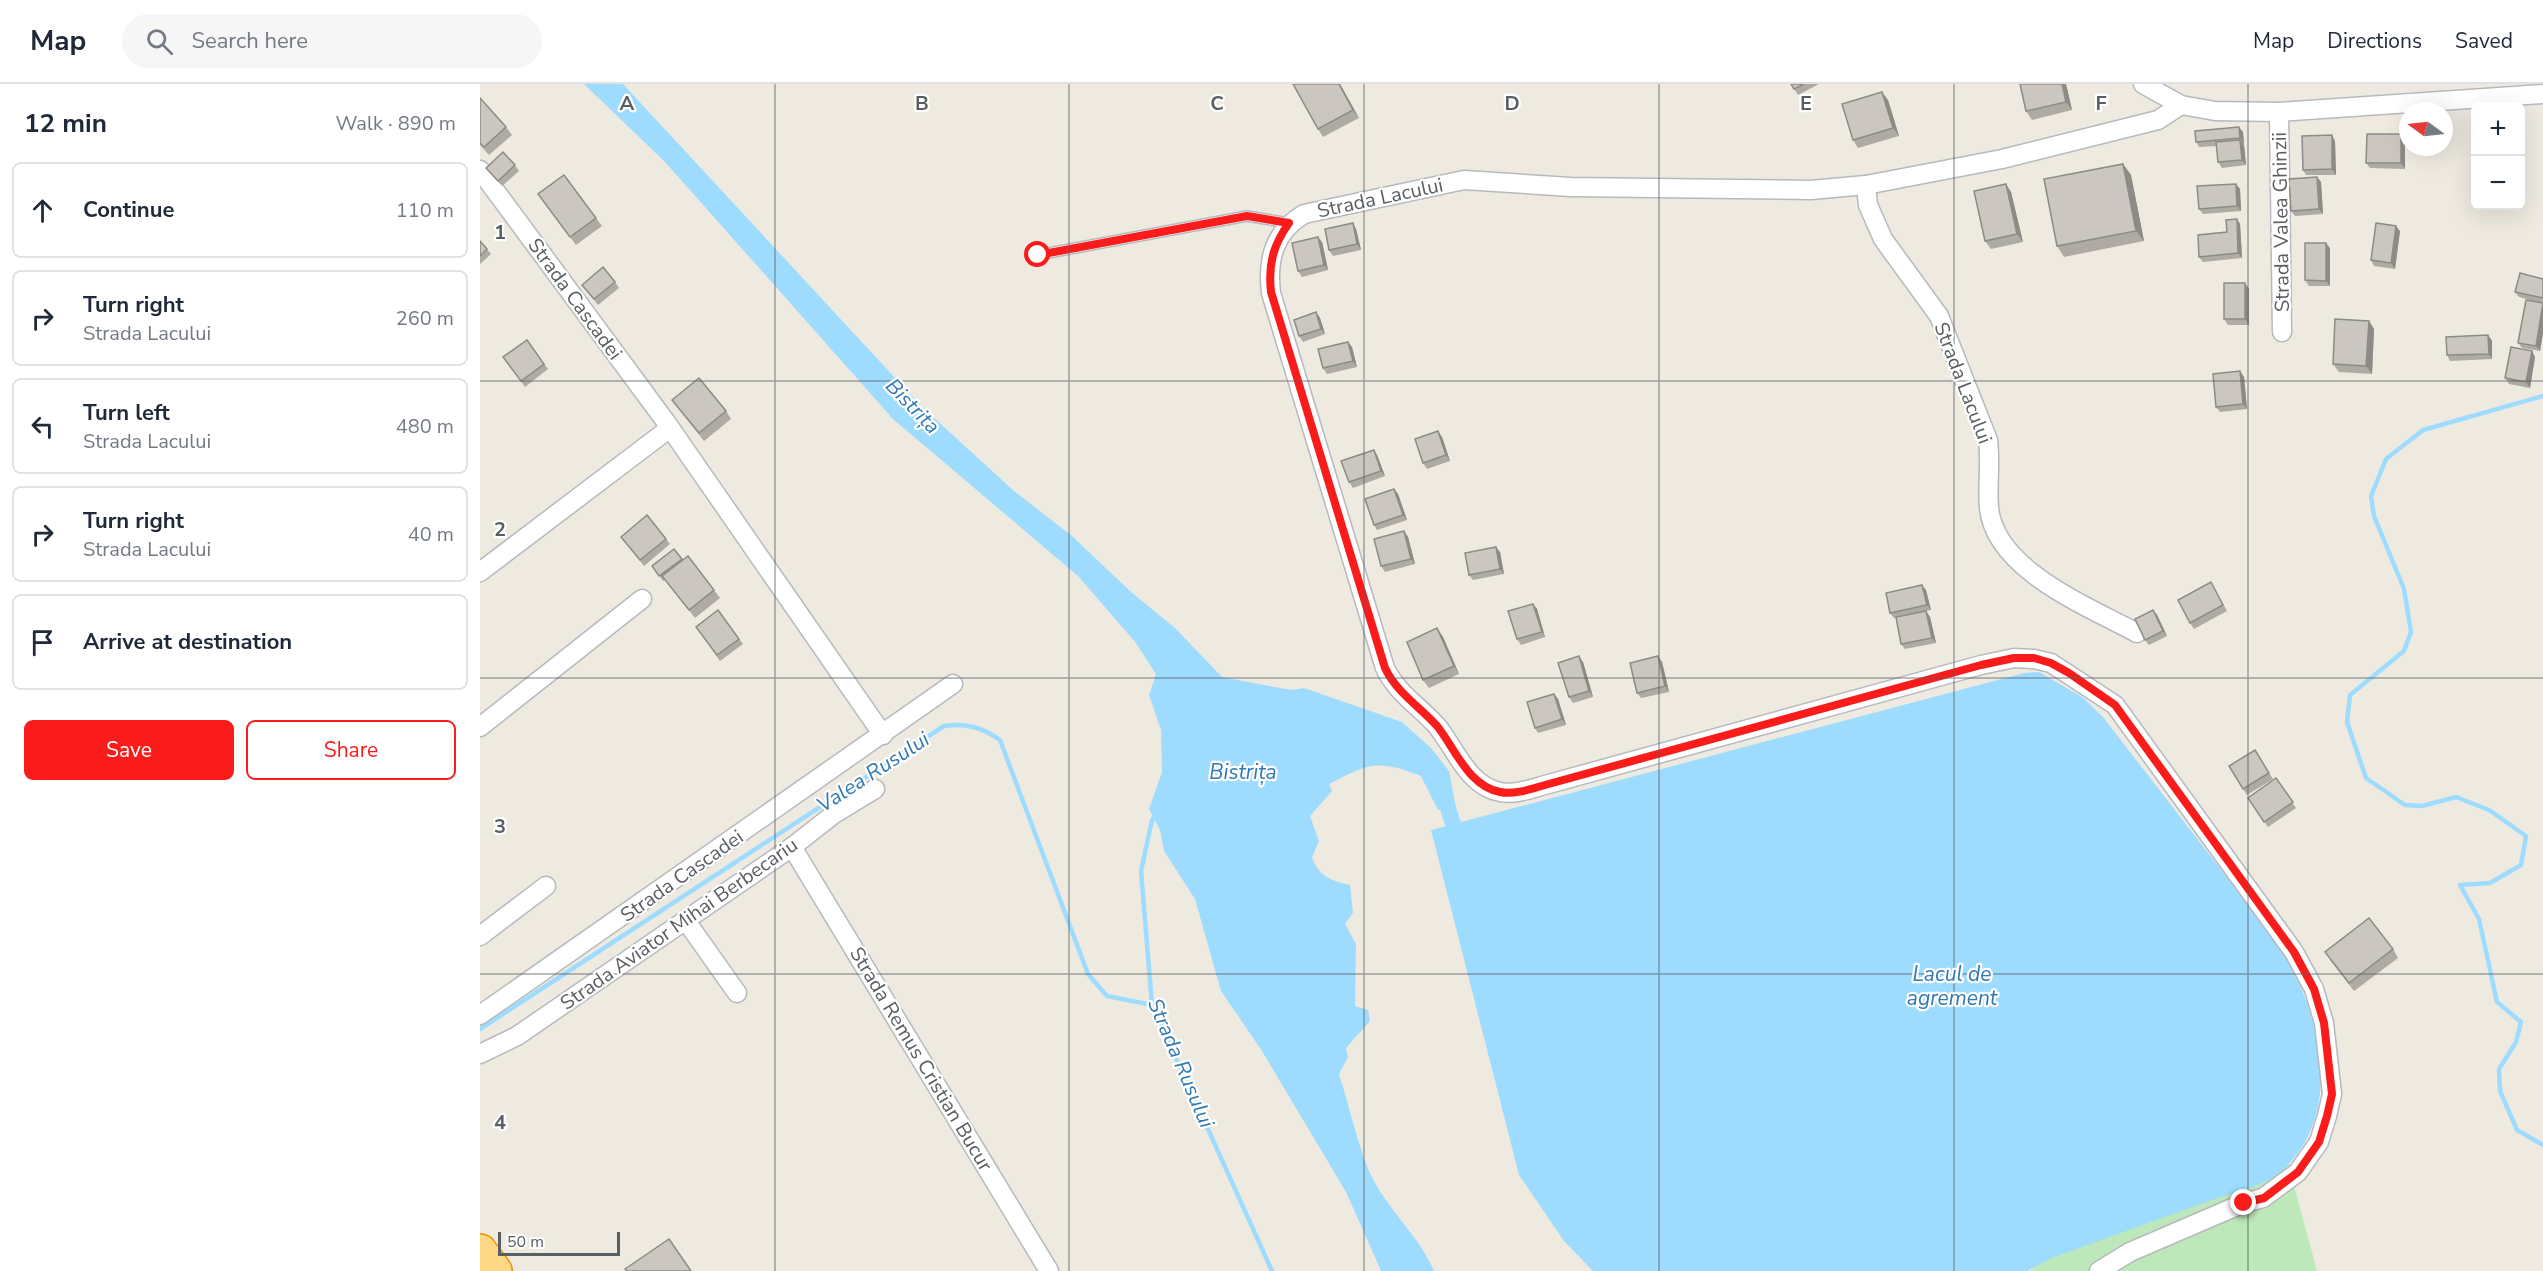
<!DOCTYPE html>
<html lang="en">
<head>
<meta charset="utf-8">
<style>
  :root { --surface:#fff; --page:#f6f6f7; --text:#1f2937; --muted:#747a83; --line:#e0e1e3; --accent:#f91c1a }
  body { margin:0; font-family:"Nunito Sans",sans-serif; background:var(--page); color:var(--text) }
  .controls { position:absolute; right:18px; top:18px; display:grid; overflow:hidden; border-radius:9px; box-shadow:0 6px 24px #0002 }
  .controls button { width:54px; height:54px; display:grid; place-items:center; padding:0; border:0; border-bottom:2px solid var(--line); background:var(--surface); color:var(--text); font:30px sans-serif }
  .compass { position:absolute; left:1919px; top:18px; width:54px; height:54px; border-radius:50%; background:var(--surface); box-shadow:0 6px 24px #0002; rotate:285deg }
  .scale { position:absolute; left:18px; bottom:15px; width:122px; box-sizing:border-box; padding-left:6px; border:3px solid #595e63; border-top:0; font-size:16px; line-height:21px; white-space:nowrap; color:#595e63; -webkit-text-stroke:4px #fff; paint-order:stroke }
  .stop { position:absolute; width:18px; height:18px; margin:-14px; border:4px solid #f91c1a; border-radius:50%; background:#fff }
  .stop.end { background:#f91c1a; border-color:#fff; box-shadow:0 2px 6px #0008 }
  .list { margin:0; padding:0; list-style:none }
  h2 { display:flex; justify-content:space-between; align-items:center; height:78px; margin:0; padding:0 24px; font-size:26px }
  h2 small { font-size:20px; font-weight:400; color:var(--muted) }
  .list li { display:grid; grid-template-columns:39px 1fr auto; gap:18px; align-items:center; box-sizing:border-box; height:96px; margin:0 12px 12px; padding:0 12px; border:2px solid var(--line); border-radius:9px }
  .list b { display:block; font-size:22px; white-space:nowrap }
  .list p { margin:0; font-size:20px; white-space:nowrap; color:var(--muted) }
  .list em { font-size:20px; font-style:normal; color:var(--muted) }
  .actions { display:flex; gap:12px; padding:18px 24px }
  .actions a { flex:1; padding:14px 0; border:2px solid var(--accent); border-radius:9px; text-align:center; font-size:21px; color:var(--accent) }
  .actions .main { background:var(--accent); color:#fff }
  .icon { flex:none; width:33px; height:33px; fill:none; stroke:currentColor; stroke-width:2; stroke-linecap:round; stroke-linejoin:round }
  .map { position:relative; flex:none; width:2063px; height:1187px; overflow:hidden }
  header { display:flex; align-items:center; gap:36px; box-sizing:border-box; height:84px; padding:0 30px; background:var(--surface); border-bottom:2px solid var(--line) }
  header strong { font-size:28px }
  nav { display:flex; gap:33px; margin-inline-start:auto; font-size:21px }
  .search { width:420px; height:54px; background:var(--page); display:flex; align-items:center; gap:15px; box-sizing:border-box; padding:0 21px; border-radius:33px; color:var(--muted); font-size:22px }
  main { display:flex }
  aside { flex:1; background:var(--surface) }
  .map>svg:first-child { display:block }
  .green { fill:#bde8b9 }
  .water { fill:#9edcff }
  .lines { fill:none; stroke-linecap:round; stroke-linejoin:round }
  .stream { stroke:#9edcff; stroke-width:4.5 }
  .canal { stroke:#9edcff; stroke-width:16 }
  .lane-casing { stroke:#b6b9be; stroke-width:12 }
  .street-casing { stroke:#b6b9be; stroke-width:21 }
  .highway-casing { stroke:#ed9300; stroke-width:36 }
  .lane { stroke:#fff; stroke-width:9 }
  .street { stroke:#fff; stroke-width:18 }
  .highway { stroke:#ffd885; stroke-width:33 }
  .wall { fill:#afaaa4 }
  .shaded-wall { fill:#8e8b86 }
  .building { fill:#cbc6bf; stroke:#8e8b86; stroke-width:1.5 }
  .route { stroke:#f91c1a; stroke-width:8 }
  .grid { fill:none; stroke:#595e63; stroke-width:1.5; stroke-opacity:0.55 }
  .labels { text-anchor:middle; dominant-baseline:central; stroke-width:4.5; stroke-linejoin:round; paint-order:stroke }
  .street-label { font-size:20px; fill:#595e63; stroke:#fff }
  .water-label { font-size:21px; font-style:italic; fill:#3078b1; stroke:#fff }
  .grid-label { font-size:20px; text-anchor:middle; font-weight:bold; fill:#595e63; stroke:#fff; stroke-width:4.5; stroke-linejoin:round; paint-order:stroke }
</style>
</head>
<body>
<header>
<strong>Map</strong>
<div class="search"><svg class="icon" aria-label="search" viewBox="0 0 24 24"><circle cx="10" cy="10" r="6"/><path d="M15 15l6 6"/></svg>Search here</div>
<nav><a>Map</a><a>Directions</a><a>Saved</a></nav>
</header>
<main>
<aside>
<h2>12 min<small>Walk · 890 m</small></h2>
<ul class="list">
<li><svg class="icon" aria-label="ahead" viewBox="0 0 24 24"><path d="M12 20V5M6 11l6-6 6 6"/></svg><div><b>Continue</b></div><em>110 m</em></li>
<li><svg class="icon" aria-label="right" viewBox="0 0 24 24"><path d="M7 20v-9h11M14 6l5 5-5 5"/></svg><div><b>Turn right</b><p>Strada Lacului</p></div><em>260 m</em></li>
<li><svg class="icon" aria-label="left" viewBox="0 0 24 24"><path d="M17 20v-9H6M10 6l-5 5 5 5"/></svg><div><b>Turn left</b><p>Strada Lacului</p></div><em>480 m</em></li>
<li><svg class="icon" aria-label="right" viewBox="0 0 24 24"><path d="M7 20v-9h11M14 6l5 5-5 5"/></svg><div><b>Turn right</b><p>Strada Lacului</p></div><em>40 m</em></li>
<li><svg class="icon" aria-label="arrive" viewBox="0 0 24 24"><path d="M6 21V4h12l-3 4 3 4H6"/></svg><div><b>Arrive at destination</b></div></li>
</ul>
<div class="actions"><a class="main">Save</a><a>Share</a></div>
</aside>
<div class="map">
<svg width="2063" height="1187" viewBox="0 0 2063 1187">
  <rect width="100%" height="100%" fill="#eeeae0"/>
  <path class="green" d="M1808,1079L1837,1187H1550L1567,1171Z"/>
  <g class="water">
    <path d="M104,0H143L442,323L534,407L592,452L651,508L695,544L742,593L811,606L824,604L922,638L951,664L969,687L975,719L958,726L941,692C898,675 889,679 849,700L852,707L830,732L839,757L832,773C838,792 852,797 870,801L873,829L865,840L876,860L875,922L888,926L890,937L866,964L868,973L859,990C869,1021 877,1058 889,1087C906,1125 939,1151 954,1187H901L866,1108L782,967L741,907L715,815L684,767L680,746L669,725L682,688L681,646L669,611L676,590L656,559L598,492L413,335L185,78Z"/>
    <path d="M1559,588L1602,613L1623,633L1800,862C1838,925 1866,1023 1806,1083C1789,1101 1755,1108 1732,1116C1678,1135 1625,1155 1572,1174L1547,1187H1113L1084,1157L1039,1091L951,746L1544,589Z"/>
  </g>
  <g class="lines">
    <g class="stream">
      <path d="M2063,312L1943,346L1906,375L1891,412L1894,432L1924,505L1931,548L1924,567L1870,611L1867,638L1886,694L1925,721L1942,722L1976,713L2009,726L2046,752L2041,781L2010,799L1980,801L1999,835L2017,918L2041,938L2036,958L2019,985L2020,1007L2037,1046L2063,1061"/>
      <path d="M677,730L672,736L661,787L672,921L792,1187"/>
      <path d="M0,945L464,642C485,639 502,643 520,656L608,890L627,912L672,921"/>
    </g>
    <path class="canal" d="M961,701L973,740"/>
    <defs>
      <path id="lane" d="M558,171L767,132L809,139"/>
      <g id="street">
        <path d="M1663,0L1701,21L1735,27L1799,28L2063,10"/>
        <path d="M1799,28L1802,248"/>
        <path d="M0,86L186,338L403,651"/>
        <path d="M1386,101L1388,121L1403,155L1459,232L1508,356C1511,380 1507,402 1509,424C1515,486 1609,523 1657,549"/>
        <path d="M0,488L190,344"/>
        <path d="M0,643L162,515"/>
        <path d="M312,763L569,1187"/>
        <path d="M206,837L257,909"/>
        <path d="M0,852L66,802"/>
        <path d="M0,931L473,600"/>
        <path d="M0,970L37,952L312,763L354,730L395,705"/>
        <path d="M1619,1187L1650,1168L1764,1119L1783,1114L1818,1088L1839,1058L1847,1032L1852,1010L1844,939L1834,905L1814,868L1635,621L1571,579L1554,575L1534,574L1501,581L1065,701C1051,705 1034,711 1020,708C988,702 975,664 957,642C939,622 917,609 905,584L791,209C787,175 794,148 824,130L984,96L1090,103L1331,106L1386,101L1522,75L1678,36L1701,21"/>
      </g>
      <path id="highway" d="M0,1167L15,1187"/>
    </defs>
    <use href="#lane" class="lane-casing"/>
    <use href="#street" class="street-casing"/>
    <use href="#highway" class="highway-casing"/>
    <use href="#lane" class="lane"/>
    <use href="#street" class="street"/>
    <use href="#highway" class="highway"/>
  </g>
  <g class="wall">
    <path d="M813,0H860L879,34L843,53L838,45Z"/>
    <path d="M1311,0H1339L1318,11Z"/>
    <path d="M1540,0H1586L1592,26L1552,36L1546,27Z"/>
    <path d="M0,14L26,43L32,51L9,71L0,61Z"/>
    <path d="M1408,16L1419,52L1378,64L1373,56Z"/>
    <path d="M1763,48L1764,60H1762L1764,61L1766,81L1742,84L1738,78L1737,62L1719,63L1716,58Z"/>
    <path d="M1925,56V85L1890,84L1886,79Z"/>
    <path d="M1855,57L1856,91H1826L1823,86Z"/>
    <path d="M1643,80L1651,91L1664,157L1584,173L1577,162Z"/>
    <path d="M35,81L39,87L22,102L6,84Z"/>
    <path d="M84,91L122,142L96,161L58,110Z"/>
    <path d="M1837,93L1841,98L1843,130L1815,132L1811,127Z"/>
    <path d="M1756,100L1760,105L1761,127L1723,130L1719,125Z"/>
    <path d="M1531,108L1543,158L1511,165L1505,157Z"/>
    <path d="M1757,135L1760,140L1762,174L1723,178L1719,173L1747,148Z"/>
    <path d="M876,145L881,166L853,172L849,166Z"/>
    <path d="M1920,147L1915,185L1894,182L1891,176Z"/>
    <path d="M0,157L11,170L0,180Z"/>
    <path d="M842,158L848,186L822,193L818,187Z"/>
    <path d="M1850,164V202H1829L1825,196Z"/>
    <path d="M2063,195V249L2060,267L2042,264L2038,259L2057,218L2039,213L2035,208Z"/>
    <path d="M135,198L139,204L118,221L102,201Z"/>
    <path d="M1769,205V241H1748L1744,235Z"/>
    <path d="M836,228L840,234L845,250L823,258L819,252Z"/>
    <path d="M1889,237L1894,245L1892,290L1859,288L1853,280Z"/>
    <path d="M2008,251L2012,257V275L1970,277L1967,271Z"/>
    <path d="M47,256L68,285L45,303L23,273Z"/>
    <path d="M872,263L877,283L847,290L843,284Z"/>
    <path d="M2052,267L2055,273L2050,304L2029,300L2025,294Z"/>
    <path d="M1760,287L1764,293L1767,325L1740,328L1736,323Z"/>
    <path d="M192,316L246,327L251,335L224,357Z"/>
    <path d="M962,353L970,377L947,385L943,379Z"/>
    <path d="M894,366L897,371L905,392L873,404L869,398Z"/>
    <path d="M914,405L918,410L927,436L897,446L894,441Z"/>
    <path d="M924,447L928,453L935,480L905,488L901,482Z"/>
    <path d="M141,453L186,455L190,460L164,482Z"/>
    <path d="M194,465L203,476L234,506L240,514L215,534L185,496L183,497L172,482Z"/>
    <path d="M1020,468L1024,490L993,496L989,491Z"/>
    <path d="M1731,498L1747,527L1714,545L1710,539Z"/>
    <path d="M1446,506L1451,526L1436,529L1450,533L1456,559L1425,565L1421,560L1416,534H1414L1410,529Z"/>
    <path d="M1053,520L1057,525L1065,553L1041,561L1037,555Z"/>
    <path d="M238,526L263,560L240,577L216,543Z"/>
    <path d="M1673,526L1677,531L1687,552L1669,561L1665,556Z"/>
    <path d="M957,544L963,553L979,590L949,604L943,596Z"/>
    <path d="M1103,578L1113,613L1093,619L1089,613Z"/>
    <path d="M1182,578L1189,608L1161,614L1157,609Z"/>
    <path d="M1074,610L1078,615L1086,641L1058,649L1055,644Z"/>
    <path d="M1775,666L1793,695L1767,711L1763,705Z"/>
    <path d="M1796,694L1816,724L1788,743L1768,714Z"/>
    <path d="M1913,865L1918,874L1874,907L1850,876Z"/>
  </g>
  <g class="shaded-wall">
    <path d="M859,0H860L879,34L873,26Z"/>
    <path d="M1582,0H1586L1592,26L1586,18Z"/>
    <path d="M1402,8L1408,16L1419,52L1413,44Z"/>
    <path d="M1759,43L1763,48L1764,60L1760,54Z"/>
    <path d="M1921,50L1925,56V85L1921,79Z"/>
    <path d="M1852,51L1855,57L1856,91L1852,85Z"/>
    <path d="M1760,56L1764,61L1766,81L1762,76Z"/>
    <path d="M1643,80L1651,91L1664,157L1656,147Z"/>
    <path d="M1837,93L1841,98L1843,130L1839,125Z"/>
    <path d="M1526,100L1531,108L1543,158L1537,150Z"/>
    <path d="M1756,100L1760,105L1761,127L1757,122Z"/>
    <path d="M1757,135L1760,140L1762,174L1758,169Z"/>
    <path d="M873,139L876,145L881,166L877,160Z"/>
    <path d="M1916,142L1920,147L1915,185L1911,179Z"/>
    <path d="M838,153L842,158L848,186L844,181Z"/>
    <path d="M1846,159L1850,164V202L1846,197Z"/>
    <path d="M1765,199L1769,205V241L1765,235Z"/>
    <path d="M2063,221V249L2060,267L2056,262Z"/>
    <path d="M836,228L840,234L845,250L841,245Z"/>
    <path d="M1889,237L1894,245L1892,290L1886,282Z"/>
    <path d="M2008,251L2012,257V275L2009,270Z"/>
    <path d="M868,258L872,263L877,283L873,277Z"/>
    <path d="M2052,267L2055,273L2050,304L2046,298Z"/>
    <path d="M1760,287L1764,293L1767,325L1763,320Z"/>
    <path d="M958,347L962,353L970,377L966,371Z"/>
    <path d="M894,366L897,371L905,392L901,387Z"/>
    <path d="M914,405L918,410L927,436L923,431Z"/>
    <path d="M924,447L928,453L935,480L931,475Z"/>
    <path d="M1016,463L1020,468L1024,490L1020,485Z"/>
    <path d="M1442,501L1446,506L1451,526L1447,521Z"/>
    <path d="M1053,520L1057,525L1065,553L1062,548Z"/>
    <path d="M1673,526L1677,531L1687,552L1683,547Z"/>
    <path d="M1446,527L1450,533L1456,559L1452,554Z"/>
    <path d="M957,544L963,553L979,590L974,582Z"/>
    <path d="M1099,572L1103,578L1113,613L1109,607Z"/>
    <path d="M1178,572L1182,578L1189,608L1185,602Z"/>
    <path d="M1074,610L1078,615L1086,641L1082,635Z"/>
  </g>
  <g class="building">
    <path d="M813,0H859L873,26L838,45Z"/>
    <path d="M1311,0H1324L1314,5Z"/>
    <path d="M1540,0H1582L1586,18L1546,27Z"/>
    <path d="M1402,8L1413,44L1373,56L1362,20Z"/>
    <path d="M0,14L26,43L4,63L0,59Z"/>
    <path d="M1759,43L1760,54L1716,58L1715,47Z"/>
    <path d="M1887,50H1921V79H1886Z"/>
    <path d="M1852,51V85L1823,86L1822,52Z"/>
    <path d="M1760,56L1762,76L1738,78L1736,58Z"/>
    <path d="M23,68L35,81L18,97L6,84Z"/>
    <path d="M1643,80L1656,147L1577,162L1564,95Z"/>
    <path d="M84,91L116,134L90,153L58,110Z"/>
    <path d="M1837,93L1839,125L1811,127L1809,95Z"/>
    <path d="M1526,100L1537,150L1505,157L1494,107Z"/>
    <path d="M1756,100L1757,122L1719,125L1717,102Z"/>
    <path d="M1757,135L1758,169L1719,173L1718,151L1747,148L1746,136Z"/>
    <path d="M873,139L877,160L849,166L845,145Z"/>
    <path d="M1896,139L1916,142L1911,179L1891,176Z"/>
    <path d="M838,153L844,181L818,187L812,159Z"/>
    <path d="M0,157L7,165L0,172Z"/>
    <path d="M1825,159H1846V197L1825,196Z"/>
    <path d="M123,183L135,198L114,215L102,201Z"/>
    <path d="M2040,189L2063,195V214L2035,208Z"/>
    <rect x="1744" y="199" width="21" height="36"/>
    <path d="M2046,216L2063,219L2056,262L2038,259Z"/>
    <path d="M836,228L841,245L819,252L814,236Z"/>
    <path d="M1855,235L1889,237L1886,282L1853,280Z"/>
    <path d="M2008,251L2009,270L1967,271L1966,253Z"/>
    <path d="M47,256L64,280L41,297L23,273Z"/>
    <path d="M868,258L873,277L843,284L838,265Z"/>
    <path d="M2031,263L2052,267L2046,298L2025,294Z"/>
    <path d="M1760,287L1763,320L1736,323L1733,290Z"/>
    <path d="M219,294L246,327L219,349L192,316Z"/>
    <path d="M958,347L966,371L943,379L935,355Z"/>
    <path d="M894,366L901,387L869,398L861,377Z"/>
    <path d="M914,405L923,431L894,441L885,415Z"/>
    <path d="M167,431L186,455L160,476L141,453Z"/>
    <path d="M924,447L931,475L901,482L894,455Z"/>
    <path d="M1016,463L1020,485L989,491L985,469Z"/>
    <path d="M194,465L202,475L179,492L172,482Z"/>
    <path d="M208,472L234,506L209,526L182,492Z"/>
    <path d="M1731,498L1743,521L1710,539L1698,516Z"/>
    <path d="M1442,501L1447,521L1410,529L1406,509Z"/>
    <path d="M1053,520L1062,548L1037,555L1028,527Z"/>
    <path d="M238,526L259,555L237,571L216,543Z"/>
    <path d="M1673,526L1683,547L1665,556L1655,535Z"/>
    <path d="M1446,527L1452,554L1421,560L1416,533Z"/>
    <path d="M957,544L974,582L943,596L927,558Z"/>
    <path d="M1099,572L1109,607L1089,613L1078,579Z"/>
    <path d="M1178,572L1185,602L1157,609L1150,579Z"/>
    <path d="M1074,610L1082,635L1055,644L1047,618Z"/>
    <path d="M1775,666L1789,689L1763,705L1749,682Z"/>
    <path d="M1796,694L1813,718L1784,738L1768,714Z"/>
    <path d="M1889,834L1913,865L1869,899L1845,868Z"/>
    <path d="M189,1155L211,1187H147L145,1185Z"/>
  </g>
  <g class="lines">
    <path class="route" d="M558,171L767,132L809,139C793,161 788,181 791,208L905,584C917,609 939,622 957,642C975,664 988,702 1020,708C1034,711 1051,705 1065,701L1501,581L1534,574H1554L1571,579L1589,589L1635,621L1814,868L1834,905L1844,939L1852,1010L1847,1032L1839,1058L1818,1088L1784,1114L1764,1119"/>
  </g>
  <path class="grid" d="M295,0V1187M589,0V1187M884,0V1187M1179,0V1187M1474,0V1187M1768,0V1187M0,297H2063M0,594H2063M0,890H2063"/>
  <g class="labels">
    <g class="street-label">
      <text transform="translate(900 114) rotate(-12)">Strada Lacului</text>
      <text transform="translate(1801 138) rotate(-91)">Strada Valea Ghinzii</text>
      <text transform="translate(95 215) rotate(54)">Strada Cascadei</text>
      <text transform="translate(1483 299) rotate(69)">Strada Lacului</text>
      <text transform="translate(202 792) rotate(-35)">Strada Cascadei</text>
      <text transform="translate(199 840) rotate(-35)">Strada Aviator Mihai Berbecariu</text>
      <text transform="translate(441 975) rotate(59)">Strada Remus Cristian Bucur</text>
    </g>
    <g class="water-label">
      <text transform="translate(433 322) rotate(46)">Bistrița</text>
      <text transform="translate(393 688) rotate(-33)">Valea Rusului</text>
      <text x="763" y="688">Bistrița</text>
      <text x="1472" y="890">Lacul de<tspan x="1472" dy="24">agrement</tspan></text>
      <text transform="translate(701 979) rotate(67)">Strada Rusului</text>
    </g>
  </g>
  <g class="grid-label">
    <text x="147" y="26">A</text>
    <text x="442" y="26">B</text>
    <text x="737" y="26">C</text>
    <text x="1032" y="26">D</text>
    <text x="1326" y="26">E</text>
    <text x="1621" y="26">F</text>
    <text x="20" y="155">1</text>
    <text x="20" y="452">2</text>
    <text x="20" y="749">3</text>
    <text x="20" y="1045">4</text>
  </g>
</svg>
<div class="controls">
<button>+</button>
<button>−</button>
</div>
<svg class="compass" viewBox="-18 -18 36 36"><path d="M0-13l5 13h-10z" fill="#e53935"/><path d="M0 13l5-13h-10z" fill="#747a83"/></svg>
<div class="scale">50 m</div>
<div class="stop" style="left:558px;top:171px"></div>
<div class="stop end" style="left:1764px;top:1119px"></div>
</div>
</main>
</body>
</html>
